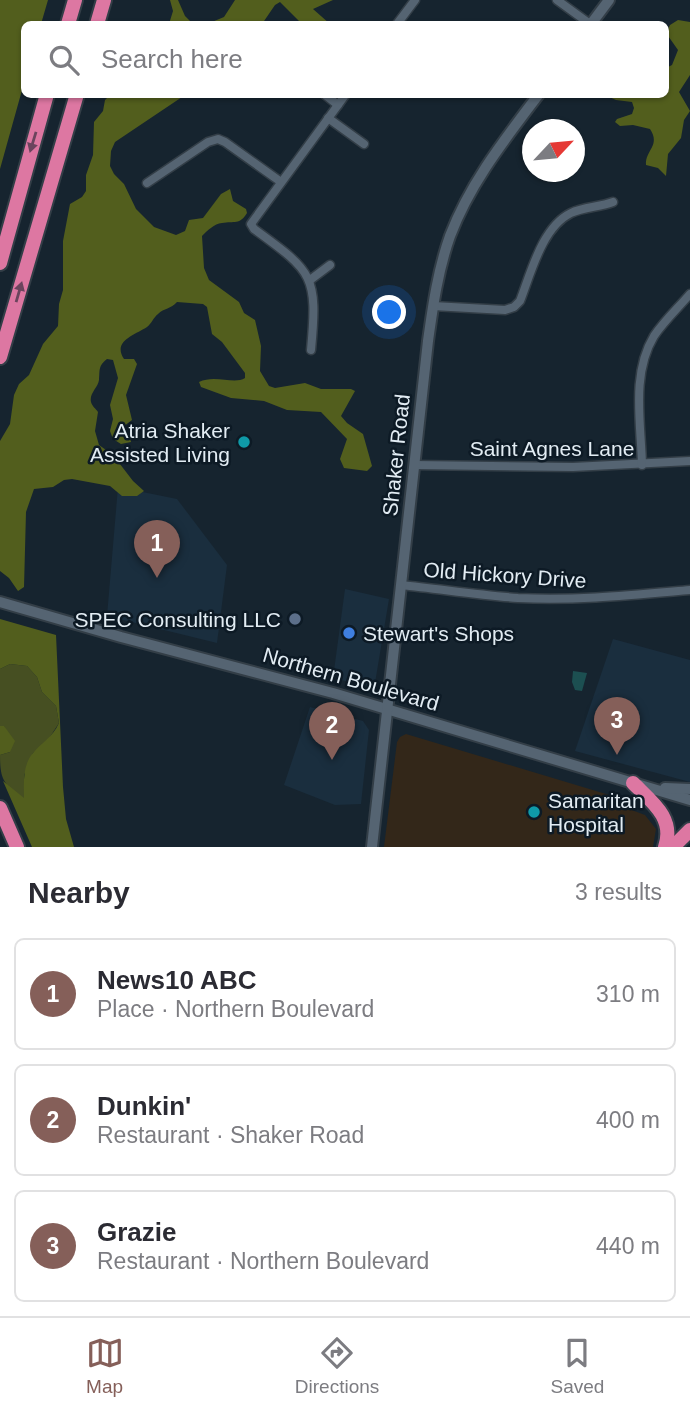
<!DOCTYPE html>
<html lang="en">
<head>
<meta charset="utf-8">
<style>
  :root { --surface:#fff; --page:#f7f7f7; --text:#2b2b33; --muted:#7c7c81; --line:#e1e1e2; --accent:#855f59 }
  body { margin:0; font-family:Arial,sans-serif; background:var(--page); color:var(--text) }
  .compass { position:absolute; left:522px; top:119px; width:63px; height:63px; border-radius:50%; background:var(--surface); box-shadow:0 2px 5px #0004; rotate:64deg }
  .you { position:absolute; left:390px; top:313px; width:24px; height:24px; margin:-18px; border:5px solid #fff; border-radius:50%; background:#1a73e8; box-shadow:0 0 0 10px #1a73e833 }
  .badge { display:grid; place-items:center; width:46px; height:46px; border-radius:50%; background:var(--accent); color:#fff; font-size:23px; font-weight:700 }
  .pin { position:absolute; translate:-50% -58px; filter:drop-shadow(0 2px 4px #0008) }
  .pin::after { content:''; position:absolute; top:37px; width:24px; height:21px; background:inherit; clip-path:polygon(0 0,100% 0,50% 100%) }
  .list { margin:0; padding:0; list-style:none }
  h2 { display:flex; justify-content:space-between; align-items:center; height:91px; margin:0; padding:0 28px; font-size:30px }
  h2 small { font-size:23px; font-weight:400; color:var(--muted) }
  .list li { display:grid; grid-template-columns:46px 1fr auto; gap:21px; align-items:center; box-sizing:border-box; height:112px; margin:0 14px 14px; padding:0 14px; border:2px solid var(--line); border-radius:10px }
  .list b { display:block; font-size:26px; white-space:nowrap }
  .list p { margin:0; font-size:23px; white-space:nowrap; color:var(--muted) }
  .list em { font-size:23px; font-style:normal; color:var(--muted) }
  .icon { flex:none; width:38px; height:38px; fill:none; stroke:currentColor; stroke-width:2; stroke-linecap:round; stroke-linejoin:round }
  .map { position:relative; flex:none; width:690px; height:847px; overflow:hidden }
  .search { position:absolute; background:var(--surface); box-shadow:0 2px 5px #0004; left:21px; right:21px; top:21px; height:77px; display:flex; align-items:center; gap:18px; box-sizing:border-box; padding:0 24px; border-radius:10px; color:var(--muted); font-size:26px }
  .sheet { height:469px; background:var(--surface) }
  nav { display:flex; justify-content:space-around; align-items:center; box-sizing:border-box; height:98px; border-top:2px solid var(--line); background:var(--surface); font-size:19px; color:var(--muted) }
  nav a { display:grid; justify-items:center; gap:4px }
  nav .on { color:var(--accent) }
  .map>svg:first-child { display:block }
  .built { fill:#1a2e3e }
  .medical { fill:#332719 }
  .green { fill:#464f22 }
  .forest { fill:#525e1d }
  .water { fill:#1c4f51 }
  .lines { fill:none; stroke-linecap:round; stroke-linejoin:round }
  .minor-casing { stroke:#333e47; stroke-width:11 }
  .secondary-casing { stroke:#333e47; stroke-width:14 }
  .motorway-casing { stroke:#333e47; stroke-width:18 }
  .minor { stroke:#556472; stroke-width:8 }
  .secondary { stroke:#556472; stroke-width:10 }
  .motorway { stroke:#dd77a2; stroke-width:14 }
  .oneway { fill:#6b445d }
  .culture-dot { fill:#0f9aa8; stroke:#0d1a25; stroke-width:2.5 }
  .service-dot { fill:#5c6f8a; stroke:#0d1a25; stroke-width:2.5 }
  .shop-dot { fill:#3f7fe0; stroke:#0d1a25; stroke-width:2.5 }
  .labels { text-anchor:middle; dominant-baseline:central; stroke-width:5; stroke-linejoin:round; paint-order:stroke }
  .poi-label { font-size:21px; fill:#e2ecf3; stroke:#0d1a25; text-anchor:end }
  .street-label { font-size:21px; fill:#e2ecf3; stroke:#0d1a25 }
</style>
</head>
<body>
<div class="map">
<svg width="690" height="847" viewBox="0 0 690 847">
  <rect width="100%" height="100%" fill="#16242f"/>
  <g class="built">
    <path d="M118,487L177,499L227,565L217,643L107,616Z"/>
    <path d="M345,589L389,599L375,683L366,686L333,678Z"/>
    <path d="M613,639L690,660V782L575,751Z"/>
    <path d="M310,707L363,721L369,730L361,804L335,805L284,785Z"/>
  </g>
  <path class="medical" d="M406,734L616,797L621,806L645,815L656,829L653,847H384L397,742L400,737Z"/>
  <path class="green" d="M10,664L27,666L37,677L42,692L56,706L59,723L46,743L33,753L24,775V799C4,784 0,781 0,755L10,752L4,726H0V669Z"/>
  <g class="forest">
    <path d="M0,0H48L41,24H24V83L0,169Z"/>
    <path d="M170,0H178L185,16L193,24H169L173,11Z"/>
    <path d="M235,0H333L313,9L330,24H302L280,2L275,5L262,24H207L224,17Z"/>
    <path d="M678,20L690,22V75L679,92L690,111L684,120L681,138L668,154L666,176L658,168L646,165C645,150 661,146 650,129L633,125L620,126L615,122L617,119L632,114L634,108L632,102L616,100L605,95L666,94V68L672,65L678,50L666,33L670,25Z"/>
    <path d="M110,95H185L115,142L111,151L110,166L114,174L124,184L136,209L154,227L176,235L185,231L189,220L203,218L221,194L230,189L233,201L246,209L247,213C240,225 234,221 222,223C214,224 208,230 202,236L204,268L209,280L239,302L244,313L255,320L261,346L260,371L269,386L275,388L305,383L321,389H351L355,391L341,416L347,423L363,434L372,466L367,471L344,468L340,459L347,439L321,412L287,410L264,401L231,398L201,387L199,382C215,374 234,385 245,378V373L222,342L212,334L207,307L203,304L177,302C171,309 164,308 158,314C153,318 152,323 147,327C135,335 112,341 124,359H134L137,364L126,395L132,420L120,429L122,433L130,436L131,442L121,444L113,439L110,431L113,419L110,405L118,378L113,360L107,359C98,366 100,370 99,380C98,388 89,393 91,402C92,406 96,409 98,412L95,431L99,445L113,455L133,481L144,491L137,496H122L110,486L72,479L64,480L53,487L34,489L26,512L24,587L18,591L9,578L0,571V441L10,424L14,395L19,384L29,375L43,344L58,326L59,304L63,290V241L70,204L82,197L86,191V175L93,155L94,122L103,111L105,100Z"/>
    <path d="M0,619L56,635L63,787L66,819L74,847H32L3,781L24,798C24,783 22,766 33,753C42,742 52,738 59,723L56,706L42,692L37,677L27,666L10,664L0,669Z"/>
    <path d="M0,726H4L15,741L10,752L0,755Z"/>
  </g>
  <path class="water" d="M573,671L587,673L582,691L575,690L572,682Z"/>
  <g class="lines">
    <defs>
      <g id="minor">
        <path d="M557,0L590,24"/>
        <path d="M397,24L415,0"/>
        <path d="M324,94L338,105"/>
        <path d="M328,118L364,144"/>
        <path d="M147,183L208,142L218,139L225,142L281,182"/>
        <path d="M310,280L330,265"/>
        <path d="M433,306L505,310L514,307L520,301C531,273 542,227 571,213C583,207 600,207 613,202"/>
        <path d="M311,350C318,275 313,272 254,229L251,224L346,94"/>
        <path d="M414,465L573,467L690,461"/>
        <path d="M642,465C641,423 631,374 654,336C664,321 678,308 690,294"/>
        <path d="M401,585C440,589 479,595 518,598C576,601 633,595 690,590"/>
      </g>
      <g id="secondary">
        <path d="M591,24L609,0"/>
        <path d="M0,602L121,637L333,693L690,800"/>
        <path d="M665,788L690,789"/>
        <path d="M372,847L428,341C433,305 438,270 450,236C470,183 505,139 539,94"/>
      </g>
      <g id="motorway">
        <path d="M68,24L75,0"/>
        <path d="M97,24L104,0"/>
        <path d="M0,263L47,94"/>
        <path d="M0,357L77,94"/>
        <path d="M633,783C652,802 675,818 665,847"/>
        <path d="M0,808L17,847"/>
        <path d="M673,847L690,830"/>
      </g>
    </defs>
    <use href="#minor" class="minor-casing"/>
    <use href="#secondary" class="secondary-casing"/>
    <use href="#motorway" class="motorway-casing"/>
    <use href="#minor" class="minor"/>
    <use href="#secondary" class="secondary"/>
    <use href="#motorway" class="motorway"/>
  </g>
  <defs><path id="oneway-solid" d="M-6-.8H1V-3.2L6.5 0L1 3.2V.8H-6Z" transform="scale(1.75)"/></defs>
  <g class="oneway">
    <use href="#oneway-solid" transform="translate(33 142) rotate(107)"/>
    <use href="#oneway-solid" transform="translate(19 292) rotate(-74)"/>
  </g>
  <g class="culture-dot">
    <circle cx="244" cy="442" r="7"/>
    <circle cx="534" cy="812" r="7"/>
  </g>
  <circle class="service-dot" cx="295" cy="619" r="7"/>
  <circle class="shop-dot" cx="349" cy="633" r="7"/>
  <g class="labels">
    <g class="poi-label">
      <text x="230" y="430">Atria Shaker<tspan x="230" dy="24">Assisted Living</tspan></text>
      <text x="281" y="619">SPEC Consulting LLC</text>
      <text x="363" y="633" text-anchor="start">Stewart's Shops</text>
      <text x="548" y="800" text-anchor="start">Samaritan<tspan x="548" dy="24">Hospital</tspan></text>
    </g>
    <g class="street-label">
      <text x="552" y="448">Saint Agnes Lane</text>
      <text transform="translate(396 455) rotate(-84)">Shaker Road</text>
      <text transform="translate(505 575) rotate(4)">Old Hickory Drive</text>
      <text transform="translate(351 679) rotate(16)">Northern Boulevard</text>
    </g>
  </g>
</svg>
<svg class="compass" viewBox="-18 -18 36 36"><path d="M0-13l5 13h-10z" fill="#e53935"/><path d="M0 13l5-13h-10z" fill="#7c7c81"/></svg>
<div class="you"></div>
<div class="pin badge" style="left:157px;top:578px">1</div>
<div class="pin badge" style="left:332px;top:760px">2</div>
<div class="pin badge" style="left:617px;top:755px">3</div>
<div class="search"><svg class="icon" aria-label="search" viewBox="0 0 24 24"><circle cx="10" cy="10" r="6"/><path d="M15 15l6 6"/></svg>Search here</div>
</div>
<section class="sheet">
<h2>Nearby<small>3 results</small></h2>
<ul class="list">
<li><span class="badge">1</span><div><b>News10 ABC</b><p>Place · Northern Boulevard</p></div><em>310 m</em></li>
<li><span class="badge">2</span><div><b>Dunkin'</b><p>Restaurant · Shaker Road</p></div><em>400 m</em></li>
<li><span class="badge">3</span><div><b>Grazie</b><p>Restaurant · Northern Boulevard</p></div><em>440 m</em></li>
</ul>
</section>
<nav>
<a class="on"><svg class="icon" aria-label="map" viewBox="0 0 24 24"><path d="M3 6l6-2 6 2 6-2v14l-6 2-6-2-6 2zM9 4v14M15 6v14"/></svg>Map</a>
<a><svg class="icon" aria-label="directions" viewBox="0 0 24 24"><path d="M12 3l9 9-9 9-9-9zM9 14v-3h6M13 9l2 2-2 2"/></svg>Directions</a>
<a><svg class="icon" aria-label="saved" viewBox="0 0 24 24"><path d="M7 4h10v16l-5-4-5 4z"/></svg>Saved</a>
</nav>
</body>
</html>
